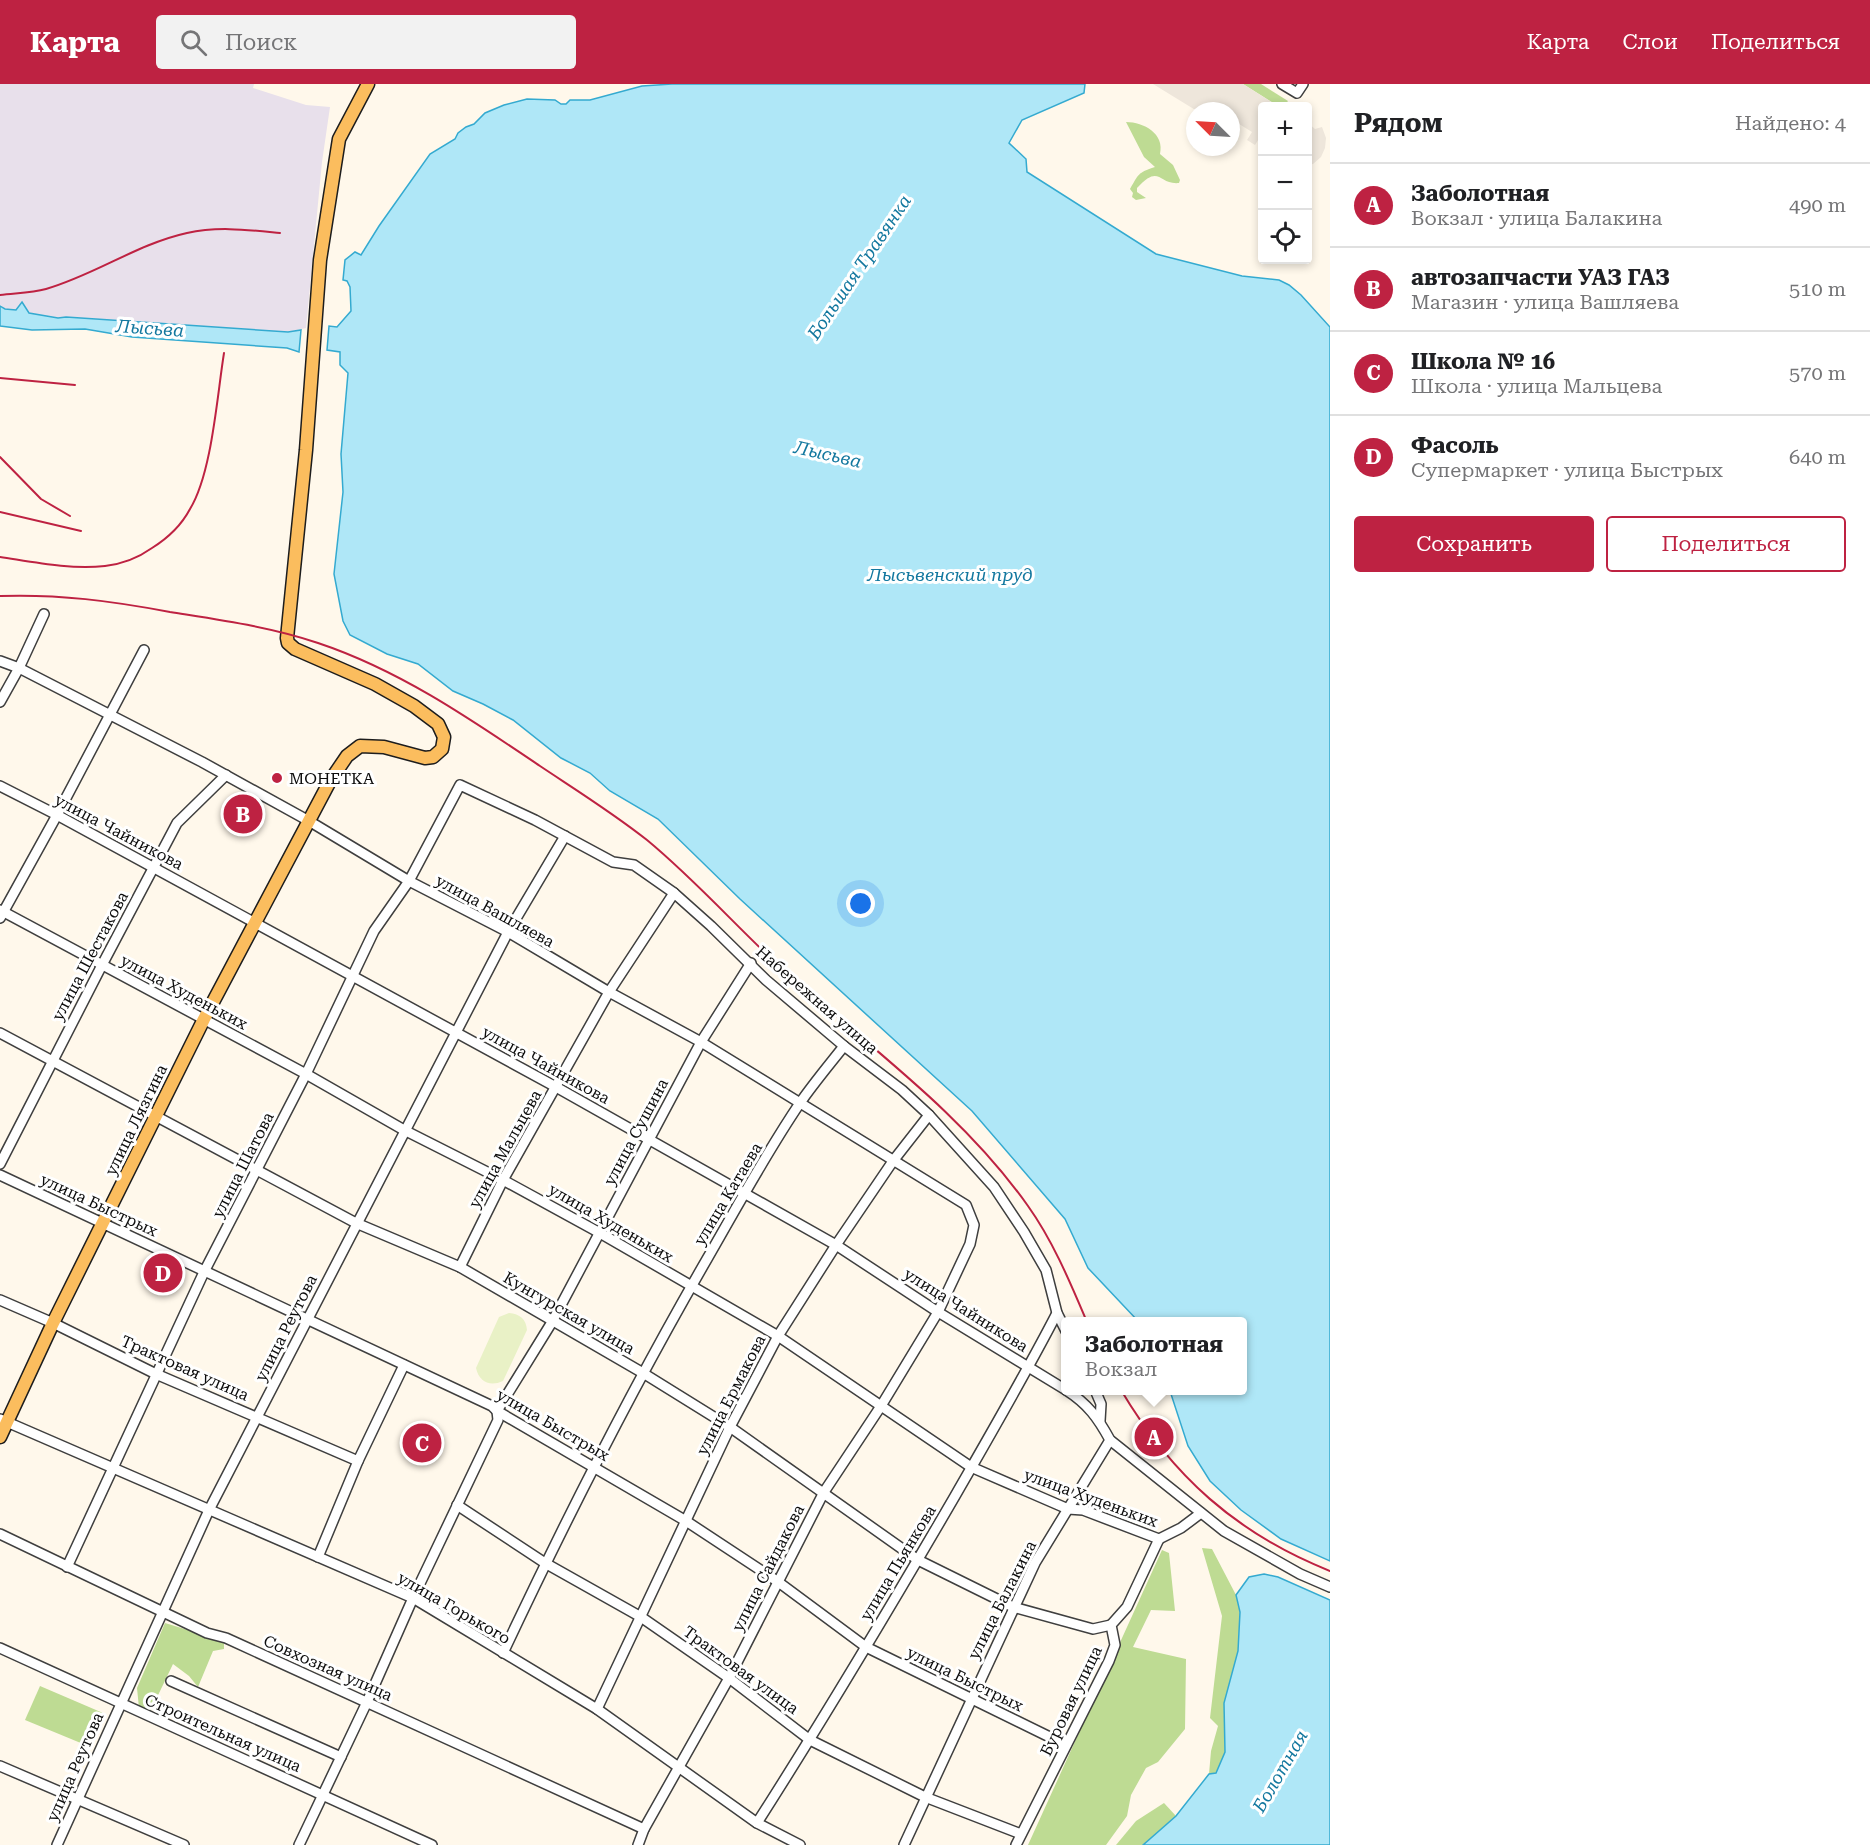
<!DOCTYPE html>
<html lang="ru">
<head>
<meta charset="utf-8">
<style>
  :root { --surface:#fff; --page:#f2f2f2; --text:#202124; --muted:#757577; --line:#e0e0e0; --accent:#be2242 }
  body { margin:0; font-family:"Roboto Serif",serif; background:var(--page); color:var(--text) }
  .controls { position:absolute; right:18px; top:18px; display:grid; overflow:hidden; border-radius:6px; box-shadow:0 3px 9px #0003 }
  .controls button { width:54px; height:54px; display:grid; place-items:center; padding:0; border:0; border-bottom:2px solid var(--line); background:var(--surface); color:var(--text); font:30px sans-serif }
  .compass { position:absolute; left:1186px; top:18px; width:54px; height:54px; border-radius:50%; background:var(--surface); box-shadow:0 3px 9px #0003; rotate:294deg }
  .you { position:absolute; left:861px; top:820px; width:21px; height:21px; margin:-15px; border:4px solid #fff; border-radius:50%; background:#1a73e8; box-shadow:0 0 0 9px #1a73e833 }
  .badge { display:grid; place-items:center; width:39px; height:39px; border-radius:50%; background:var(--accent); color:#fff; font-size:20px; font-weight:700 }
  .pin { position:absolute; translate:-50% -50%; border:3px solid #fff; box-shadow:0 2px 6px #0006 }
  .popup { position:absolute; left:1061px; top:1233px; width:186px; height:78px; box-sizing:border-box; display:grid; place-content:center; border-radius:6px; background:var(--surface); filter:drop-shadow(0 2px 4px #0005); font-size:20px; white-space:nowrap; color:var(--muted) }
  .popup b { font-size:22px; color:var(--text) }
  .popup::after { content:''; position:absolute; left:50%; top:100%; margin-left:-12px; border:12px solid transparent; border-top-color:var(--surface) }
  .list { margin:0; padding:0; list-style:none }
  h2 { display:flex; justify-content:space-between; align-items:center; height:78px; margin:0; padding:0 24px; font-size:26px }
  h2 small { font-size:20px; font-weight:400; color:var(--muted) }
  .list li { display:grid; grid-template-columns:39px 1fr auto; gap:18px; align-items:center; box-sizing:border-box; height:84px; padding:0 24px; border-top:2px solid var(--line) }
  .list b { display:block; font-size:22px; white-space:nowrap }
  .list p { margin:0; font-size:20px; white-space:nowrap; color:var(--muted) }
  .list em { font-size:20px; font-style:normal; color:var(--muted) }
  .actions { display:flex; gap:12px; padding:18px 24px }
  .actions a { flex:1; padding:14px 0; border:2px solid var(--accent); border-radius:6px; text-align:center; font-size:21px; color:var(--accent) }
  .actions .main { background:var(--accent); color:#fff }
  .icon { flex:none; width:33px; height:33px; fill:none; stroke:currentColor; stroke-width:2; stroke-linecap:round; stroke-linejoin:round }
  .map { position:relative; flex:none; width:1330px; height:1761px; overflow:hidden }
  header { display:flex; align-items:center; gap:36px; box-sizing:border-box; height:84px; padding:0 30px; background:var(--accent); color:#fff }
  header strong { font-size:28px }
  nav { display:flex; gap:33px; margin-inline-start:auto; font-size:21px }
  .search { width:420px; height:54px; background:var(--page); display:flex; align-items:center; gap:15px; box-sizing:border-box; padding:0 21px; border-radius:6px; color:var(--muted); font-size:22px }
  main { display:flex }
  aside { flex:1; background:var(--surface) }
  .map>svg:first-child { display:block }
  .industrial { fill:#e8e0eb }
  .forest { fill:#bedb93 }
  .pitch { fill:#e9f1c6 }
  .plaza { fill:#eee6db }
  .water { fill:#afe7f7; stroke:#34aad0; stroke-width:1.5 }
  .lines { fill:none; stroke-linecap:round; stroke-linejoin:round }
  .minor-casing { stroke:#3f3f3f; stroke-width:12 }
  .major-casing { stroke:#1d1d1d; stroke-width:15 }
  .minor { stroke:#fff; stroke-width:9 }
  .major { stroke:#fbbd5e; stroke-width:12 }
  .rail { stroke:#be2242; stroke-width:2 }
  .poi-dot { fill:#be2242; stroke:#fff; stroke-width:2 }
  .labels { text-anchor:middle; dominant-baseline:central; stroke-width:6; stroke-linejoin:round; paint-order:stroke }
  .poi-label { font-size:16px; fill:#0c0c0c; stroke:#fff; text-anchor:start }
  .street-label { font-size:16px; fill:#0c0c0c; stroke:#fff }
  .water-label { font-size:18px; font-style:italic; fill:#13789f; stroke:#fff }
</style>
</head>
<body>
<header>
<strong>Карта</strong>
<div class="search"><svg class="icon" aria-label="search" viewBox="0 0 24 24"><circle cx="10" cy="10" r="6"/><path d="M15 15l6 6"/></svg>Поиск</div>
<nav><a>Карта</a><a>Слои</a><a>Поделиться</a></nav>
</header>
<main>
<div class="map">
<svg width="1330" height="1761" viewBox="0 0 1330 1761">
  <rect width="100%" height="100%" fill="#fff8eb"/>
  <path class="industrial" d="M0,0H254L253,4L306,21L330,23L322,78L306,244L288,248L66,233L58,234L0,224Z"/>
  <g class="forest">
    <path d="M1243,0H1261L1288,17L1284,22H1278Z"/>
    <path d="M1126,38C1144,38 1165,50 1160,70L1173,81L1180,96L1179,99C1158,101 1160,79 1137,104V108L1146,114L1136,116L1132,113L1133,109L1130,105C1139,90 1137,89 1155,83L1144,73Z"/>
    <path d="M1202,1464L1212,1465L1236,1511L1240,1528L1238,1567L1224,1619L1225,1668L1216,1689L1209,1690L1211,1667L1218,1642L1210,1634L1222,1532Z"/>
    <path d="M1162,1466L1169,1469L1175,1527L1151,1526L1133,1563L1186,1575L1185,1645L1158,1678L1146,1684L1131,1711L1127,1732L1106,1761H1028Z"/>
    <path d="M165,1539L224,1557V1565L213,1567L198,1603L189,1592L173,1580L150,1628L139,1624L137,1604Z"/>
    <path d="M40,1602L103,1629L88,1662L25,1636Z"/>
    <path d="M1164,1719L1176,1732L1143,1761H1116L1136,1737Z"/>
  </g>
  <path class="pitch" d="M509,1229C520,1230 526,1235 527,1246L503,1297C490,1303 479,1298 476,1284L499,1233Z"/>
  <g class="plaza">
    <path d="M1153,0H1243L1278,22H1262V54L1260,53L1255,61L1247,56L1252,48L1231,35V27H1217L1214,25L1212,27H1197Z"/>
    <path d="M1308,39L1315,45L1322,43L1326,54L1325,64L1321,73L1313,80L1308,81Z"/>
  </g>
  <g class="water">
    <path d="M672,0H1085L1084,9L1022,36L1009,59L1026,75L1027,88L1156,170L1242,192L1279,196L1289,201L1301,211L1330,243V1477L1281,1455L1241,1426L1210,1397L1188,1362L1170,1307L1242,1306V1238L1138,1237L1088,1184L1065,1135L972,1027L740,815L658,735L610,707L590,689L561,674L513,636L483,620L453,607L418,580L387,570L350,551L343,537L334,490L343,408L341,370L348,289L340,281V268L327,266L329,242L337,243L351,227L350,203L347,197L343,196L345,176L355,168L361,171L379,142L430,70L455,55L458,49L466,43L474,40L485,29L504,21L527,15L555,16L561,20H566L570,16H590L642,2Z"/>
    <path d="M22,218L29,229L58,234L66,233L288,248L301,246L299,268L287,264L132,253L85,245L32,246L0,242V222L5,225L16,226Z"/>
    <path d="M1264,1490L1278,1493L1330,1516V1761H1143L1176,1732L1209,1690L1216,1689L1225,1668L1224,1619L1238,1567L1240,1528L1236,1511L1249,1493Z"/>
  </g>
  <g class="lines">
    <defs>
      <g id="minor">
        <path d="M1282,0L1297,9L1303,0"/>
        <path d="M0,577L19,584L202,678L309,737L409,797L508,848L609,908L701,958L966,1121L974,1141L970,1160L938,1228L881,1322L824,1408L729,1594L644,1745L638,1761"/>
        <path d="M0,618L19,584L44,530"/>
        <path d="M0,702L57,731L556,1003L836,1161L938,1228L1066,1306"/>
        <path d="M0,826L306,990L404,1046L503,1096L600,1149L778,1252L971,1383L1068,1425L1083,1426L1159,1455L1181,1444L1201,1429"/>
        <path d="M0,834L57,731L144,566"/>
        <path d="M0,949L356,1139L460,1183L643,1289L730,1343L918,1476L1013,1523L1093,1545L1111,1541"/>
        <path d="M0,1080L102,881L177,739L226,691"/>
        <path d="M0,1091L492,1322L497,1327L686,1437L777,1497L866,1563L1066,1661"/>
        <path d="M460,1183L503,1096L609,908L674,809"/>
        <path d="M0,1216L53,1239L156,1290L358,1377"/>
        <path d="M1066,1306C1088,1320 1098,1334 1110,1356L1224,1447L1300,1490L1330,1503"/>
        <path d="M1095,1306L1101,1320L1100,1337"/>
        <path d="M497,1327L552,1238L701,958L751,879"/>
        <path d="M0,1335L413,1514L597,1625L757,1739L800,1761"/>
        <path d="M457,1421L545,1479L641,1533L729,1594L810,1656L925,1713L1021,1750"/>
        <path d="M0,1450L207,1549L226,1554L644,1745"/>
        <path d="M318,1473L358,1377L404,1281"/>
        <path d="M67,1483L204,1188L306,990L374,847L409,797L460,701L535,736L613,778L634,781L674,809L711,842L766,896L844,962L902,1006L929,1031L994,1103L1024,1148L1046,1186L1057,1229L1066,1247"/>
        <path d="M0,1564L432,1761"/>
        <path d="M503,1569C566,1435 633,1303 707,1175C737,1123 766,1069 800,1019C813,1000 829,981 844,962"/>
        <path d="M171,1597L341,1673"/>
        <path d="M597,1625L730,1343L778,1252L836,1161L893,1077L929,1031"/>
        <path d="M0,1682L184,1761"/>
        <path d="M757,1739C826,1631 891,1522 955,1412C990,1351 1025,1291 1057,1229"/>
        <path d="M57,1761L209,1426L508,848L565,752"/>
        <path d="M299,1761L367,1618L413,1514L498,1336L497,1327"/>
        <path d="M904,1761L1035,1479L1110,1356"/>
        <path d="M1016,1761L1109,1577L1115,1561L1111,1541L1127,1523L1159,1455"/>
      </g>
      <path id="major" d="M0,1353L53,1239L204,935L330,697L347,672L360,662L384,663L425,674L433,673L442,665L444,653L438,640L414,622L375,600L295,565L288,559L287,554L306,366L320,176L339,55L368,0"/>
    </defs>
    <use href="#minor" class="minor-casing"/>
    <use href="#major" class="major-casing"/>
    <use href="#minor" class="minor"/>
    <use href="#major" class="major"/>
    <g class="rail">
      <path d="M0,211C15,209 31,209 46,205C95,191 137,160 187,149C218,142 249,146 280,149"/>
      <path d="M0,294L75,301"/>
      <path d="M0,373L41,415L70,432"/>
      <path d="M0,428L81,447"/>
      <path d="M0,473C33,478 71,486 105,482C122,480 138,474 152,464C168,454 181,442 190,425C212,389 217,312 224,269"/>
      <path d="M0,512C59,510 112,517 170,528C220,536 271,543 318,559C399,586 469,634 540,682C576,706 613,729 647,756C698,798 742,849 791,893C873,966 964,1031 1028,1122C1053,1157 1070,1198 1087,1238"/>
      <path d="M1121,1306C1172,1392 1237,1450 1330,1487"/>
    </g>
  </g>
  <circle class="poi-dot" cx="277" cy="694" r="6"/>
  <g class="labels">
    <g class="poi-label">
      <text x="289" y="694">МОНЕТКА</text>
    </g>
    <g class="street-label">
      <text transform="translate(119 748) rotate(28)">улица Чайникова</text>
      <text transform="translate(495 827) rotate(29)">улица Вашляева</text>
      <text transform="translate(90 872) rotate(-62)">улица Шестакова</text>
      <text transform="translate(184 908) rotate(28)">улица Худеньких</text>
      <text transform="translate(817 916) rotate(41)">Набережная улица</text>
      <text transform="translate(546 981) rotate(29)">улица Чайникова</text>
      <text transform="translate(136 1036) rotate(-64)">улица Лязгина</text>
      <text transform="translate(636 1048) rotate(-62)">улица Сушина</text>
      <text transform="translate(505 1065) rotate(-61)">улица Мальцева</text>
      <text transform="translate(243 1081) rotate(-63)">улица Шатова</text>
      <text transform="translate(728 1110) rotate(-59)">улица Катаева</text>
      <text transform="translate(99 1121) rotate(25)">улица Быстрых</text>
      <text transform="translate(611 1139) rotate(30)">улица Худеньких</text>
      <text transform="translate(966 1226) rotate(32)">улица Чайникова</text>
      <text transform="translate(569 1229) rotate(30)">Кунгурская улица</text>
      <text transform="translate(286 1244) rotate(-63)">улица Реутова</text>
      <text transform="translate(185 1284) rotate(24)">Трактовая улица</text>
      <text transform="translate(731 1311) rotate(-63)">улица Ермакова</text>
      <text transform="translate(553 1341) rotate(30)">улица Быстрых</text>
      <text transform="translate(1091 1414) rotate(20)">улица Худеньких</text>
      <text transform="translate(898 1479) rotate(-59)">улица Пьянкова</text>
      <text transform="translate(768 1484) rotate(-63)">улица Сайдакова</text>
      <text transform="translate(1002 1516) rotate(-63)">улица Балакина</text>
      <text transform="translate(454 1524) rotate(30)">улица Горького</text>
      <text transform="translate(328 1584) rotate(24)">Совхозная улица</text>
      <text transform="translate(741 1586) rotate(36)">Трактовая улица</text>
      <text transform="translate(965 1595) rotate(26)">улица Быстрых</text>
      <text transform="translate(1071 1617) rotate(-64)">Буровая улица</text>
      <text transform="translate(223 1649) rotate(24)">Строительная улица</text>
      <text transform="translate(75 1683) rotate(-66)">улица Реутова</text>
    </g>
    <g class="water-label">
      <text transform="translate(859 183) rotate(-56)">Большая Травянка</text>
      <text transform="translate(150 244) rotate(4)">Лысьва</text>
      <text transform="translate(828 370) rotate(13)">Лысьва</text>
      <text x="950" y="490">Лысьвенский пруд</text>
      <text transform="translate(1280 1687) rotate(-60)">Болотная</text>
    </g>
  </g>
</svg>
<div class="controls">
<button>+</button>
<button>−</button>
<button><svg class="icon" aria-label="locate" viewBox="0 0 24 24"><circle cx="12" cy="12" r="6"/><path d="M12 2v4M12 18v4M2 12h4M18 12h4"/></svg></button>
</div>
<svg class="compass" viewBox="-18 -18 36 36"><path d="M0-13l5 13h-10z" fill="#e53935"/><path d="M0 13l5-13h-10z" fill="#757577"/></svg>
<div class="you"></div>
<div class="pin badge" style="left:1154px;top:1353px">A</div>
<div class="popup"><b>Заболотная</b>Вокзал</div>
<div class="pin badge" style="left:243px;top:730px">B</div>
<div class="pin badge" style="left:422px;top:1359px">C</div>
<div class="pin badge" style="left:163px;top:1189px">D</div>
</div>
<aside>
<h2>Рядом<small>Найдено: 4</small></h2>
<ul class="list">
<li><span class="badge">A</span><div><b>Заболотная</b><p>Вокзал · улица Балакина</p></div><em>490 m</em></li>
<li><span class="badge">B</span><div><b>автозапчасти УАЗ ГАЗ</b><p>Магазин · улица Вашляева</p></div><em>510 m</em></li>
<li><span class="badge">C</span><div><b>Школа № 16</b><p>Школа · улица Мальцева</p></div><em>570 m</em></li>
<li><span class="badge">D</span><div><b>Фасоль</b><p>Супермаркет · улица Быстрых</p></div><em>640 m</em></li>
</ul>
<div class="actions"><a class="main">Сохранить</a><a>Поделиться</a></div>
</aside>
</main>
</body>
</html>
